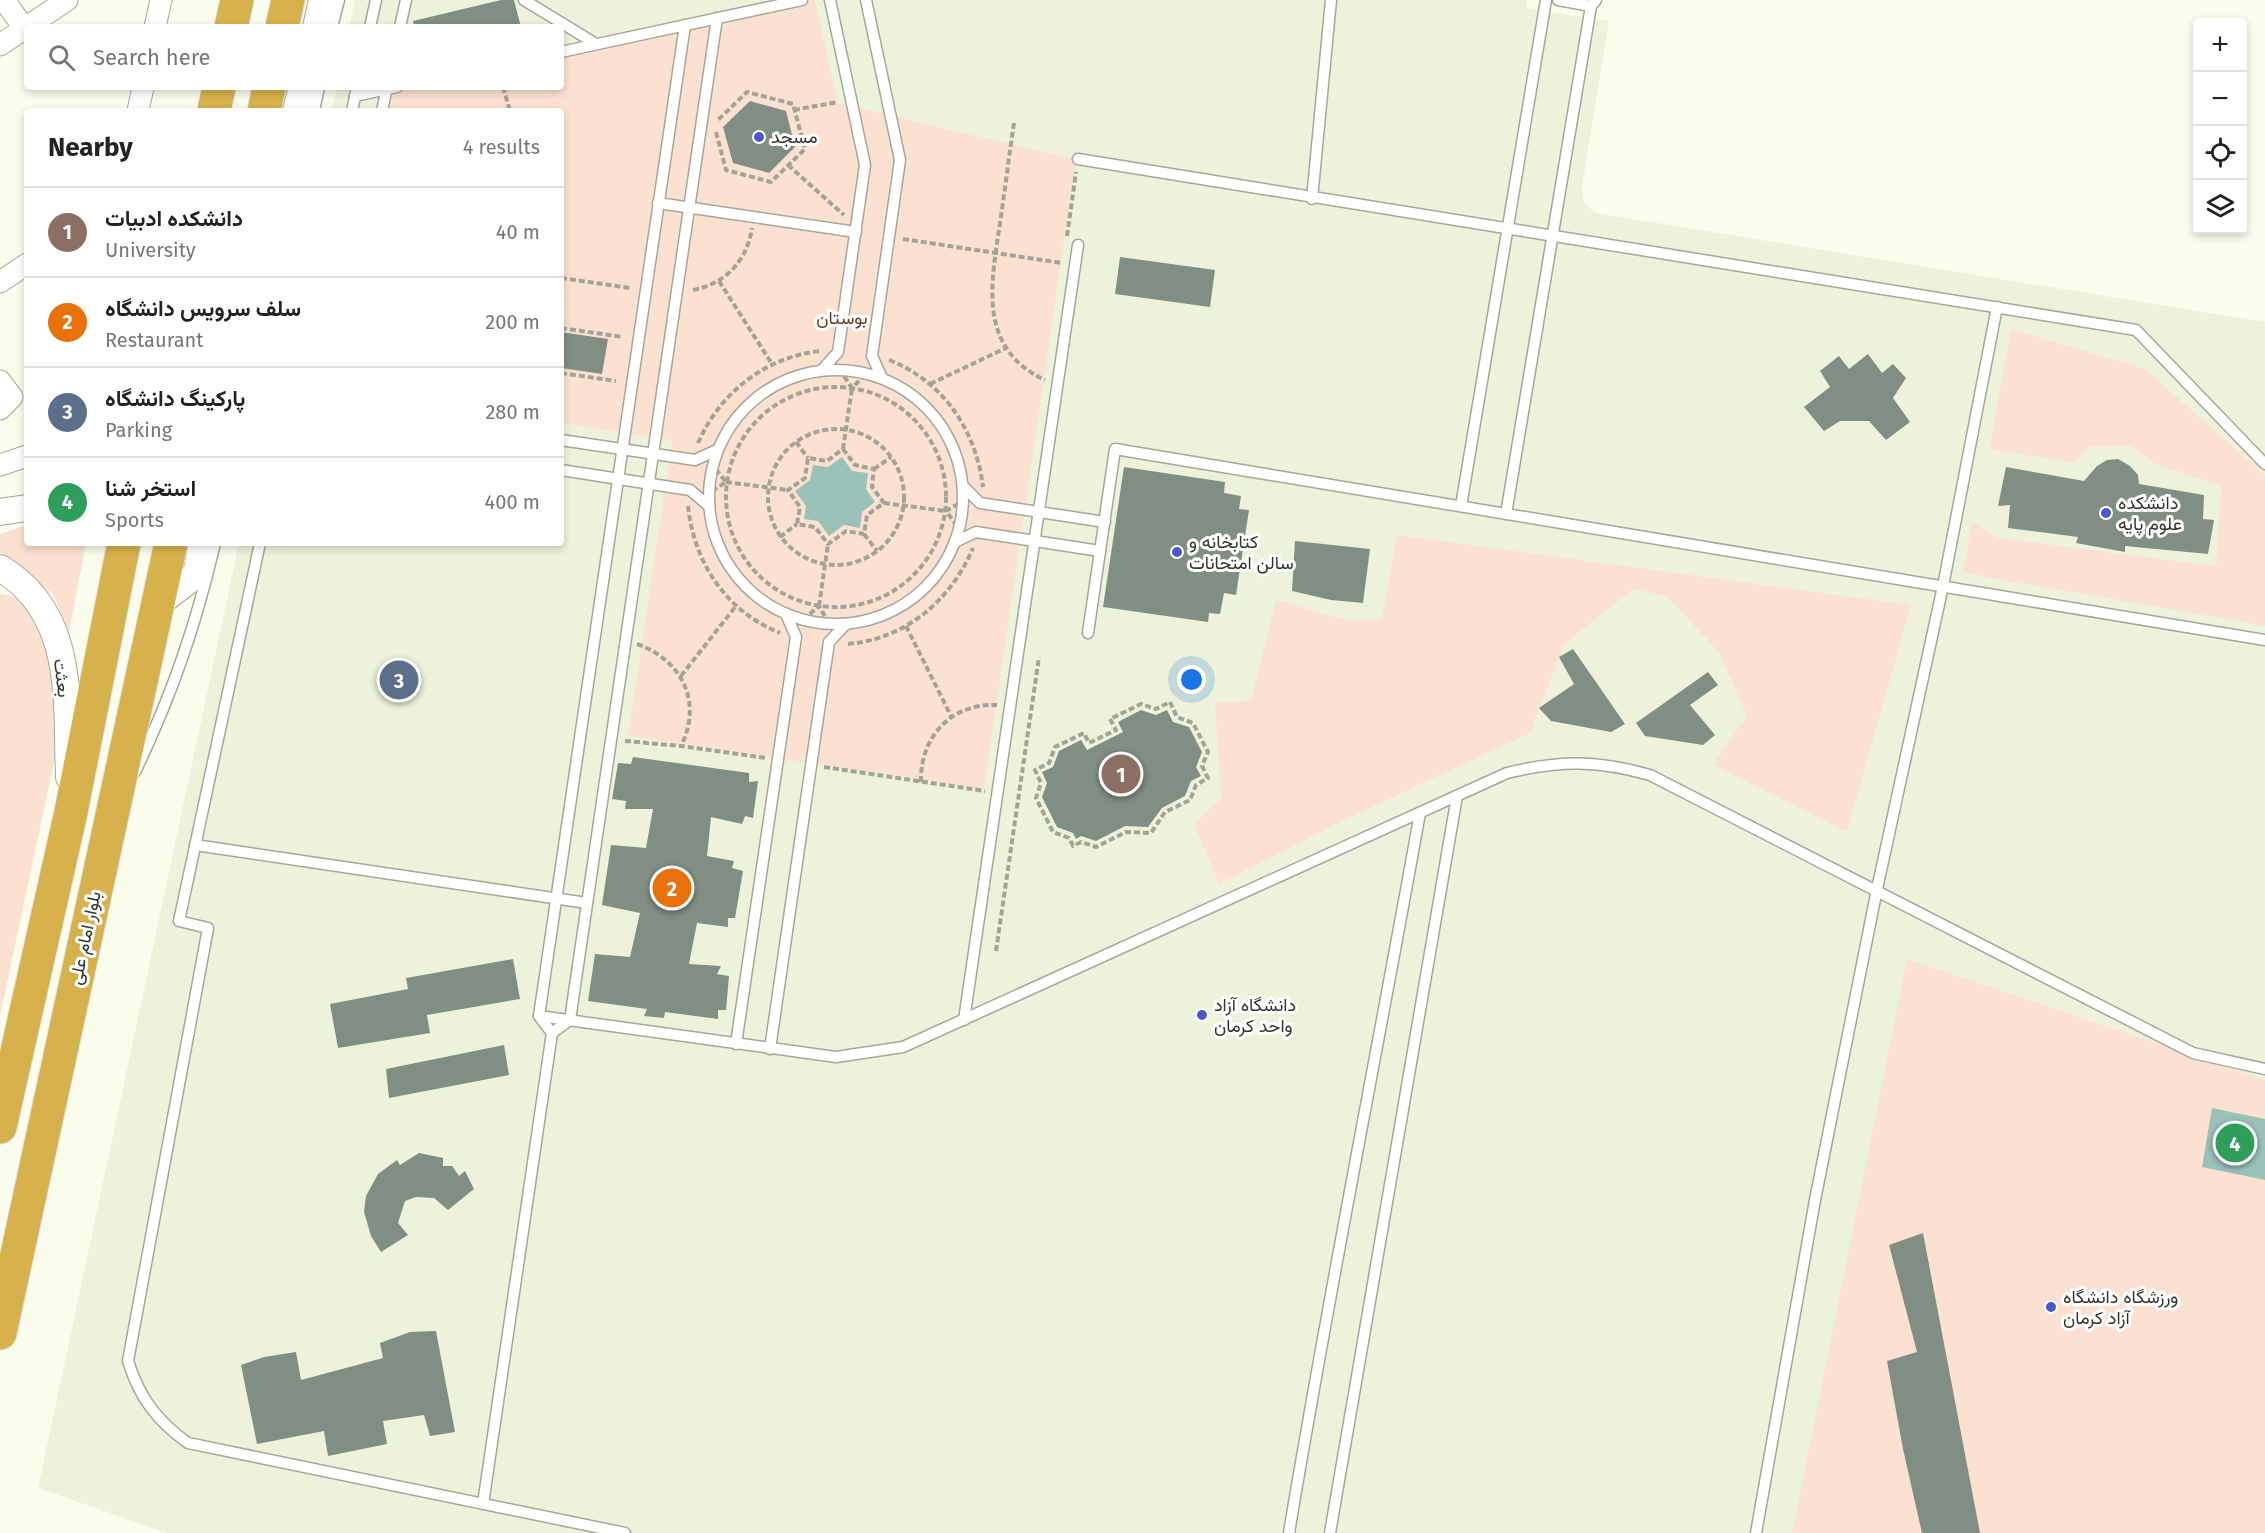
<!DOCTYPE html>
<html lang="en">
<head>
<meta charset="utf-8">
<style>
  :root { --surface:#fff; --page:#f6f6f6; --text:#222; --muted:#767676; --line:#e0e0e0; --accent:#1a73e8 }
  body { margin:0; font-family:"Fira Sans",Vazirmatn,sans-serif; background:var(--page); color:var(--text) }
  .controls { position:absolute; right:18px; top:18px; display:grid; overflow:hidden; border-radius:6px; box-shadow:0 3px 9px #0003 }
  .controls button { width:54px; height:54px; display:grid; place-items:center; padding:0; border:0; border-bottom:2px solid var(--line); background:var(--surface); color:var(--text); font:30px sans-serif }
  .you { position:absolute; left:1192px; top:680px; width:21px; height:21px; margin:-15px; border:4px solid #fff; border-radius:50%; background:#1a73e8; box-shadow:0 0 0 9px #1a73e833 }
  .badge { display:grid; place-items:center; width:39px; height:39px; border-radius:50%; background:var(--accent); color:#fff; font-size:20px; font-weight:700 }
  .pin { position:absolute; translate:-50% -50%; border:3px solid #fff; box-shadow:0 2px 6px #0006 }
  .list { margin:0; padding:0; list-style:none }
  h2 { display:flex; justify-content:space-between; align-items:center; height:78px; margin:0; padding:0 24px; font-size:26px }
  h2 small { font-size:20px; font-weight:400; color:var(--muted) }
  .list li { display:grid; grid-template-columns:39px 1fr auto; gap:18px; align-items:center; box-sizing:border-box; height:90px; padding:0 24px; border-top:2px solid var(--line) }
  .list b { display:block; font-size:22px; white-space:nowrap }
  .list p { margin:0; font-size:20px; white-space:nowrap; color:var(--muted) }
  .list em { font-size:20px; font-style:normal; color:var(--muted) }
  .icon { flex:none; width:33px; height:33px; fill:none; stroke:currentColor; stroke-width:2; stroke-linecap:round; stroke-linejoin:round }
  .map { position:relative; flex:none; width:2265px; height:1533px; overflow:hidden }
  .search { position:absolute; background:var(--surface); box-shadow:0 3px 9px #0003; left:24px; top:24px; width:540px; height:66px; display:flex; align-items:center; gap:15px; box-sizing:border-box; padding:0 21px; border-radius:6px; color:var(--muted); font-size:22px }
  .panel { position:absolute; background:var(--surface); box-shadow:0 3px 9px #0003; left:24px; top:108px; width:540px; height:438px; border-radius:6px }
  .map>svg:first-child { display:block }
  .built { fill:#edf3da }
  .green { fill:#fce1d0 }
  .water { fill:#9bc2b9 }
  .building { fill:#818e83 }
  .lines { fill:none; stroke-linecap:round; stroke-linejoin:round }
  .service-casing { stroke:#a4a898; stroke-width:13 }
  .minor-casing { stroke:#a4a898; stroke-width:23 }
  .tertiary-casing { stroke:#a4a898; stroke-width:28 }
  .trunk-casing { stroke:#dfdfde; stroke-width:35 }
  .path { stroke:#a2a498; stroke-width:4; stroke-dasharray:6 3; stroke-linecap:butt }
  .service { stroke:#fff; stroke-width:10 }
  .minor { stroke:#fff; stroke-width:21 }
  .tertiary { stroke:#fff; stroke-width:26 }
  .trunk { stroke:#d7b24c; stroke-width:33 }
  .poi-dot { fill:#4958cd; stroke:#fff; stroke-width:2 }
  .labels { text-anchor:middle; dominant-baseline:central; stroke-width:6; stroke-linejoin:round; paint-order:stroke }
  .poi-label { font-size:18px; fill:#34352f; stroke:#fff; text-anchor:start }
  .park-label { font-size:18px; fill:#663c1e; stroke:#fff }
  .street-label { font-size:18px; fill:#34352f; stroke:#fff }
</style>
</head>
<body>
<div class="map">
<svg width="2265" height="1533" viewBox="0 0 2265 1533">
  <rect width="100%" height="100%" fill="#fafdec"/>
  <path class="built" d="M355,0H1527L1526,8L1609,21L1582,187L1584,202L1595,213L2265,322V1533H167L38,1488L239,543H561V111H331L337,87H561V27H349Z"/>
  <g class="green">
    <path d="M809,0H815L838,103L1076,160L984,789L628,736L672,440L561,423V111H384L388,90L404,87H561V53Z"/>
    <path d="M2011,329L2145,369L2265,475V626L1963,573L1972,522L1998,538L2216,566L2221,486L2157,465L2131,446L2088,447L2074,463L1989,449Z"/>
    <path d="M27,525V543H86L69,632L53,594L0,552V534Z"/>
    <path d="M1397,535L1911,605L1847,832L1713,765L1747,716L1719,652L1666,596L1634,589L1565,643L1530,733L1346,819L1219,884L1194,824L1221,799L1215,703L1251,701L1276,600L1349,621L1382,619Z"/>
    <path d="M0,594L26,598L49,648L61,730L0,1016Z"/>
    <path d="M1907,959L2265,1080V1533H1792Z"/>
  </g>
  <g class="water">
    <path d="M842,457L852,471L868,473L866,489L875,502L862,512L860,528L844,525L829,536L818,521L804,519L806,506L795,491L810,480L813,465L828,467Z"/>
    <path d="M2212,1108L2265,1119V1180L2202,1167Z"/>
  </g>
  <g class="building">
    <path d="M501,0H514L521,27H414L413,21Z"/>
    <path d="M750,101L786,111L795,147L769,173L733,163L723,127Z"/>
    <path d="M1120,257L1215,270L1210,307L1115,294Z"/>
    <path d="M561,332L608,339L602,374L561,368Z"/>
    <path d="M1868,354L1882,373L1893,364L1906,378L1893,398L1910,422L1886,440L1869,421H1840L1824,431L1804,407L1830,387L1820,371L1839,356L1849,369Z"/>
    <path d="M2118,459L2130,466L2138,475L2139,484L2204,495L2203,519L2214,520L2208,554L2125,546V552L2076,543L2078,537L2008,528L2010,505L1998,506L2006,467L2084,481L2097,466L2107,460Z"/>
    <path d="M1124,467L1225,482L1224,493L1241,496L1239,509L1249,510L1236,595L1224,593L1220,614L1209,613L1208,622L1103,607Z"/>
    <path d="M1295,541L1370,549L1363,603L1331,600L1292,591Z"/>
    <path d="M1573,649L1625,724L1611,732L1551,721L1539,708L1574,684L1559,657Z"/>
    <path d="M1708,672L1718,685L1690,705L1715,735L1703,745L1645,736L1636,723Z"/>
    <path d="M1141,710L1156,715L1167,710L1173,722L1189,727L1202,752L1196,767L1201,776L1191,781L1185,796L1162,808L1148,827L1125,826L1096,841L1081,836L1076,839L1073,833L1057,827L1042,797L1047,783L1042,772L1053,767L1059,751L1081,740L1087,750L1123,732L1118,722Z"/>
    <path d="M633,757L749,773V782L758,781L753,818L745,816L742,824L711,817L707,856L734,861L732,868L743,871L735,918H728V927L697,923L689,964L721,966L717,974L729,976L726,1010H718V1019L665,1012L664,1018L644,1016L647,1009L588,1001L595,954L630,957L640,913L602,905L611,845L646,848L653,809H625L626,801L612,799L618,763L631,764Z"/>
    <path d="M513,959L520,999L427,1015L430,1033L338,1048L330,1004L408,989L406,978Z"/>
    <path d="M504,1045L509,1075L389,1098L386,1069Z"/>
    <path d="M419,1153L443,1158V1166H452L459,1176L465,1171L474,1189L448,1210L434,1198L416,1197L405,1201L398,1223L408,1235L381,1252L371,1236L364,1212L366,1196L378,1174L397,1160L400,1165Z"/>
    <path d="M1923,1233L1980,1533H1922L1903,1449L1887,1361L1917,1352L1889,1245Z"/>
    <path d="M436,1331L455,1432L430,1436L424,1415L383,1421L387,1444L328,1456L324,1431L257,1444L241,1365L264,1357L296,1352L301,1380L383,1358L380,1343L410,1332Z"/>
  </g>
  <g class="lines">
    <defs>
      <g id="service">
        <path d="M524,0L596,44"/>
        <path d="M866,0L900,160L872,356L882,378"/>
        <path d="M1558,0L1591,6L1596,0"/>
        <path d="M332,27L339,0"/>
        <path d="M370,27L376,0"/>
        <path d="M400,27L406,0"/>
        <path d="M561,52L802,0"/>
        <path d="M355,96L397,87"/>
        <path d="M314,111L319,87"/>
        <path d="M352,111L357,87"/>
        <path d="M382,111L387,87"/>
        <path d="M1078,159L2136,330L2265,464"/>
        <path d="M1312,199L1331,0"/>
        <path d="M658,203L856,232"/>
        <circle cx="836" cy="497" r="127"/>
        <path d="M822,370L838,352L865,165L830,0"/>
        <path d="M561,440L695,460L717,450"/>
        <path d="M561,470L690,490L709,506"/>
        <path d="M964,487L980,503L1105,522"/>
        <path d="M1461,506L1546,0"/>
        <path d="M1506,514L1591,6"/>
        <path d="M955,542L976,532L1100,551"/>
        <path d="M260,543L179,921L208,928L128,1361C139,1397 157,1421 188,1443L625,1533"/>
        <path d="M1088,633L1115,449L2265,640"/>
        <path d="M135,772C172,695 196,625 215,543"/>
        <path d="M195,845L587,903"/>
        <path d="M539,1016L836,1057L903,1047L1507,773C1560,760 1597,760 1650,775L2193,1053L2265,1069"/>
        <path d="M964,1020L1078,245"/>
        <path d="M552,1033L570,1020L717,18"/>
        <path d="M736,1044L796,637L786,614"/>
        <path d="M770,1049L829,642L846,624"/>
        <path d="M483,1504L552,1033L539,1016L685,25"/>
        <path d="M1289,1533C1329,1292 1377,1053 1420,813"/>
        <path d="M1330,1533L1457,796"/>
        <path d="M1756,1533L1815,1200L1877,889L1943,586L1997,307"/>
      </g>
      <g id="minor">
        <path d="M4,0L24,28"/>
        <path d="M155,27L161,0"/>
        <path d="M0,45L67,0"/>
        <path d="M138,111L143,87"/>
        <path d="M0,282L27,264"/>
        <path d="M0,381L12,397L0,409"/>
        <path d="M0,465L27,456"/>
      </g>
      <g id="tertiary">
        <path d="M316,27L322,0"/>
        <path d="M296,111L302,87"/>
        <path d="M0,512L27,508"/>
        <path d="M0,568C76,613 66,700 69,777"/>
        <path d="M158,604L196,575L202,543"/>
      </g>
      <g id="trunk">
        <path d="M231,27L237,0"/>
        <path d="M282,27L288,0"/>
        <path d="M214,111L219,87"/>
        <path d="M264,111L269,87"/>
        <path d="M0,1127L71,812L124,543"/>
        <path d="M0,1333L171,543"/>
      </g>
    </defs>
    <use href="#service" class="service-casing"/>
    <use href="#minor" class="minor-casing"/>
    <use href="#tertiary" class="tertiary-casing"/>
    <use href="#trunk" class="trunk-casing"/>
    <g class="path">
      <path d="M503,87L510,111"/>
      <path d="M794,110L838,102"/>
      <path d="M1014,123C1009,156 1005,190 1000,223C991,284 977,348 1045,380"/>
      <path d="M716,132L726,170L771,182L805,149L793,104L747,92L717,121"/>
      <path d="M788,165L844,215"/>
      <path d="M561,182L562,174"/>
      <path d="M1067,236L1076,172"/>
      <path d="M903,239L1062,263"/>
      <path d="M561,278L630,288"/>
      <path d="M719,281L772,364"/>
      <path d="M693,290C725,284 747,261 752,228"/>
      <path d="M561,328L623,337"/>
      <path d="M889,360C943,381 976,430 983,487"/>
      <path d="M839,369L852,388L867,373"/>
      <path d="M561,373L616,381"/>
      <path d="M930,384L1006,348"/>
      <circle cx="836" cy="497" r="110"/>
      <circle cx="836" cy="497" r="68"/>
      <path d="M796,442L808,458"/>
      <path d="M698,443C720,393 765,357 820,351"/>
      <path d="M843,449L855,465L874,469L872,487L884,503L867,515L864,534L846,531L828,544L815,527L797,524L800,507L788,490L805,478L808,458L827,461Z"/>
      <path d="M843,449L852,388"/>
      <path d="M874,469L891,457"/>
      <path d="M726,482L788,490"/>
      <path d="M712,491L726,482L713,466"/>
      <path d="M884,503L946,511"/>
      <path d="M688,506C694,563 726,611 780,633"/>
      <path d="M957,526L946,511L960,503"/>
      <path d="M864,534L877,551"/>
      <path d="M780,537L797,524"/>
      <path d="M819,606L828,544"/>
      <path d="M803,620L819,606L829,623"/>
      <path d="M906,626L951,716"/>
      <path d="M637,644C682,660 703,702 681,746"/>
      <path d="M848,644C906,639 951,600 973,548"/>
      <path d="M681,676L736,606"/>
      <path d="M1170,702L1177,717L1193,723L1208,752L1202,766L1208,778L1196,785L1190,800L1165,812L1151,833L1126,832L1096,847L1081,842L1073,846L1069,838L1053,832L1036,798L1041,783L1035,770L1049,763L1055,747L1084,733L1089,743L1116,730L1110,719L1141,704L1156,709Z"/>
      <path d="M625,741L681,746L766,758"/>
      <path d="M824,767L985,791"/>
      <path d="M921,782C920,737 951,703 997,705"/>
      <path d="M996,951L1039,657"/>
    </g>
    <use href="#service" class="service"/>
    <use href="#minor" class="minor"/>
    <use href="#tertiary" class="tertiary"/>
    <use href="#trunk" class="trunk"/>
  </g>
  <g class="poi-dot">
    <circle cx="759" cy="137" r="6"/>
    <circle cx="2106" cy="513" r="6"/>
    <circle cx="1177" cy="552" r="6"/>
    <circle cx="1202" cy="1015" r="6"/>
    <circle cx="2051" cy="1307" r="6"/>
  </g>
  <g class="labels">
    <g class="poi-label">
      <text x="771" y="137">مسجد</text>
      <text x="2118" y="503">دانشکده<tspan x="2118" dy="21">علوم پایه</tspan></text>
      <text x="1189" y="542">کتابخانه و<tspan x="1189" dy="21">سالن امتحانات</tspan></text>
      <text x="1214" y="1005">دانشگاه آزاد<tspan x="1214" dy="21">واحد کرمان</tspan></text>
      <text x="2063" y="1297">ورزشگاه دانشگاه<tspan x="2063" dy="21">آزاد کرمان</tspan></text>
    </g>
    <g class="park-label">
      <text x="842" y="318">بوستان</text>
    </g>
    <g class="street-label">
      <text transform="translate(62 678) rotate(83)">بعثت</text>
      <text transform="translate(85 938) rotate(-78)">بلوار امام علی</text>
    </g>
  </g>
</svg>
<div class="controls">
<button>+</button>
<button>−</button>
<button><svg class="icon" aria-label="locate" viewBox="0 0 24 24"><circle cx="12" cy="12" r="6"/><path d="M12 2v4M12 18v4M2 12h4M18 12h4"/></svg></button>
<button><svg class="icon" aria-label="layers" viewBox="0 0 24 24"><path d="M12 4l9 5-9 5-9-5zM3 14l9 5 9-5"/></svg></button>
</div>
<div class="you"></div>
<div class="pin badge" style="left:1121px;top:774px;background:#8d6e63">1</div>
<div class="pin badge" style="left:672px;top:888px;background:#e8710a">2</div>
<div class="pin badge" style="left:399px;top:680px;background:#5c6f8a">3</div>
<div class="pin badge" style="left:2235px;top:1143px;background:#2e9e5b">4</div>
<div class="search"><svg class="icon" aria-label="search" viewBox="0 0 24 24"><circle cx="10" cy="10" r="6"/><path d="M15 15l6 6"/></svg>Search here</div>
<section class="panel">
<h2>Nearby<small>4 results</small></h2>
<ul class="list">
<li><span class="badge" style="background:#8d6e63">1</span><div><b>دانشکده ادبیات</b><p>University</p></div><em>40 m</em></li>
<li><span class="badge" style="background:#e8710a">2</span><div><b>سلف سرویس دانشگاه</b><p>Restaurant</p></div><em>200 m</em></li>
<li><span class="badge" style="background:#5c6f8a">3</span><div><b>پارکینگ دانشگاه</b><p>Parking</p></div><em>280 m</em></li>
<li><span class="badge" style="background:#2e9e5b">4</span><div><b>استخر شنا</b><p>Sports</p></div><em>400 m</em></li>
</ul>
</section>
</div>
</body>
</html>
